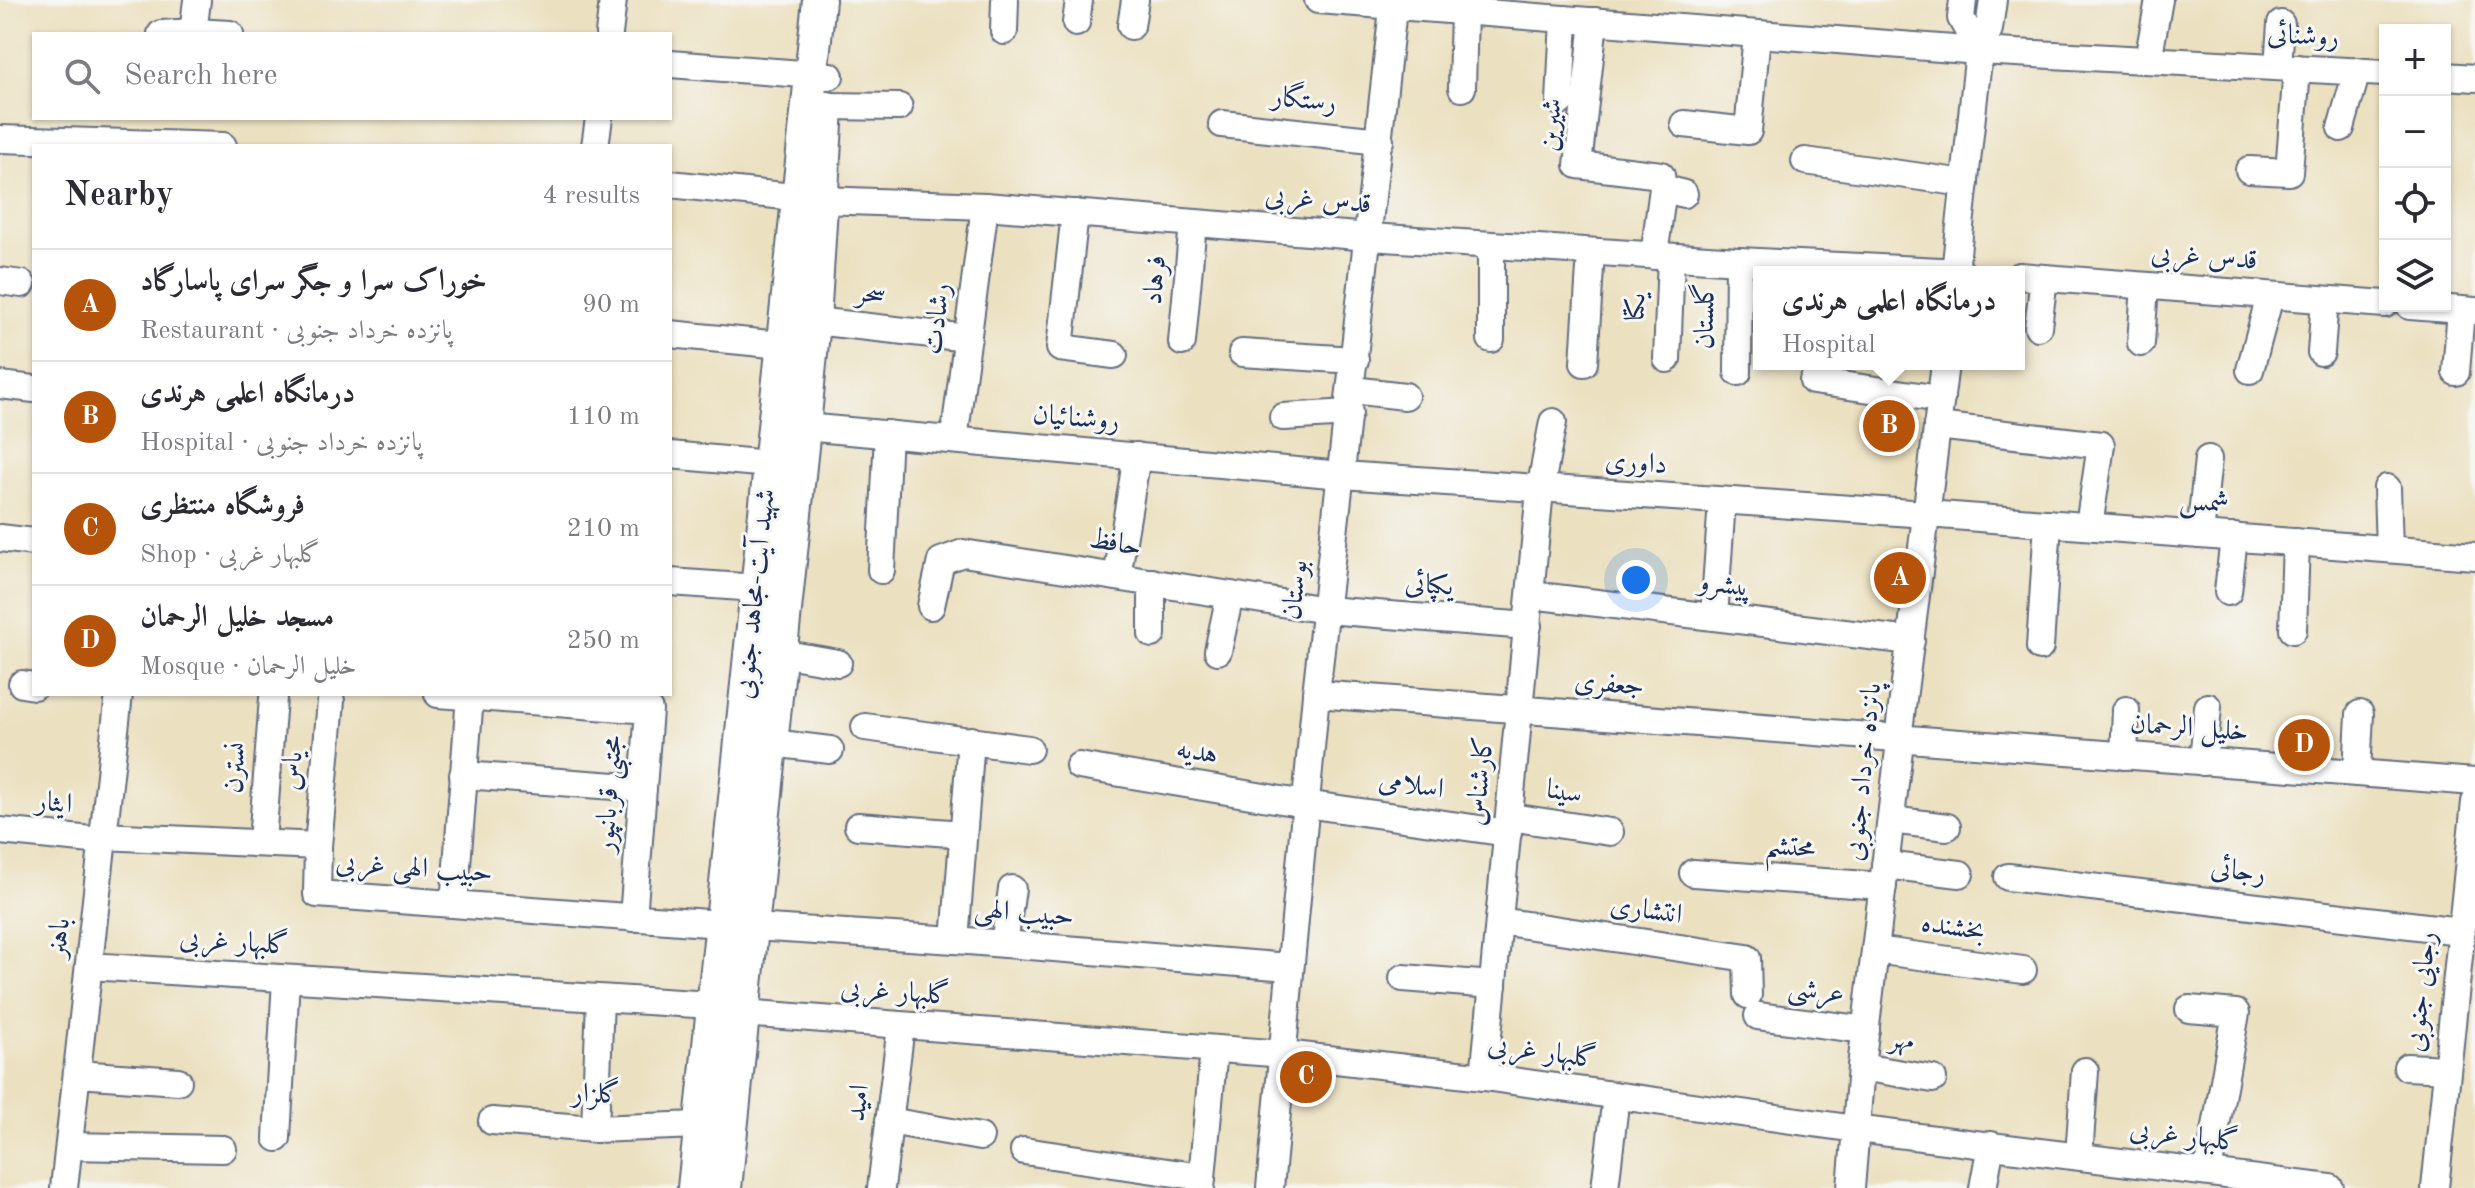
<!DOCTYPE html>
<html lang="en">
<head>
<meta charset="utf-8">
<style>
  :root { --surface:#fff; --page:#f7f7f7; --text:#2b2b33; --muted:#7c7c81; --line:#e1e1e2; --accent:#b45309 }
  body { margin:0; font-family:"Old Standard TT",Amiri,serif; background:var(--page); color:var(--text) }
  .controls { position:absolute; right:24px; top:24px; display:grid; overflow:hidden; border-radius:0px; box-shadow:0 2px 6px #0004 }
  .controls button { width:72px; height:72px; display:grid; place-items:center; padding:0; border:0; border-bottom:2px solid var(--line); background:var(--surface); color:var(--text); font:40px sans-serif }
  .you { position:absolute; left:1636px; top:580px; width:28px; height:28px; margin:-20px; border:6px solid #fff; border-radius:50%; background:#1a73e8; box-shadow:0 0 0 12px #1a73e833 }
  .badge { display:grid; place-items:center; width:52px; height:52px; border-radius:50%; background:var(--accent); color:#fff; font-size:26px; font-weight:700 }
  .pin { position:absolute; translate:-50% -50%; border:4px solid #fff; box-shadow:0 2px 8px #0006 }
  .popup { position:absolute; left:1753px; top:266px; width:272px; height:104px; box-sizing:border-box; display:grid; place-content:center; border-radius:0px; background:var(--surface); filter:drop-shadow(0 2px 6px #0005); font-size:26px; white-space:nowrap; color:var(--muted) }
  .popup b { font-size:30px; color:var(--text) }
  .popup::after { content:''; position:absolute; left:50%; top:100%; margin-left:-16px; border:16px solid transparent; border-top-color:var(--surface) }
  .list { margin:0; padding:0; list-style:none }
  h2 { display:flex; justify-content:space-between; align-items:center; height:104px; margin:0; padding:0 32px; font-size:34px }
  h2 small { font-size:26px; font-weight:400; color:var(--muted) }
  .list li { display:grid; grid-template-columns:52px 1fr auto; gap:24px; align-items:center; box-sizing:border-box; height:112px; padding:0 32px; border-top:2px solid var(--line) }
  .list b { display:block; font-size:30px; white-space:nowrap }
  .list p { margin:0; font-size:26px; white-space:nowrap; color:var(--muted) }
  .list em { font-size:26px; font-style:normal; color:var(--muted) }
  .icon { flex:none; width:44px; height:44px; fill:none; stroke:currentColor; stroke-width:2; stroke-linecap:round; stroke-linejoin:round }
  .map { position:relative; flex:none; width:2475px; height:1188px; overflow:hidden }
  .search { position:absolute; background:var(--surface); box-shadow:0 2px 6px #0004; left:32px; top:32px; width:640px; height:88px; display:flex; align-items:center; gap:20px; box-sizing:border-box; padding:0 28px; border-radius:0px; color:var(--muted); font-size:30px }
  .panel { position:absolute; background:var(--surface); box-shadow:0 2px 6px #0004; left:32px; top:144px; width:640px; height:552px; border-radius:0px }
  .map>svg:first-child { display:block }
  .lines { fill:none; stroke-linecap:round; stroke-linejoin:round }
  .minor-casing { stroke:#646d80; stroke-width:30 }
  .major-casing { stroke:#646d80; stroke-width:36 }
  .minor { stroke:#fff; stroke-width:26 }
  .major { stroke:#fff; stroke-width:32 }
  .labels { text-anchor:middle; dominant-baseline:central; stroke-width:6; stroke-linejoin:round; paint-order:stroke }
  .street-label { font-size:28px; fill:#1b2f5e; stroke:#f6f6f2 }
</style>
</head>
<body>
<div class="map">
<svg width="2475" height="1188" viewBox="0 0 2475 1188">
  <rect width="100%" height="100%" fill="#f6f6f2"/>
  <filter id="ink" filterUnits="userSpaceOnUse"><feTurbulence type="fractalNoise" baseFrequency=".0125" numOctaves="2"/><feDisplacementMap in="SourceGraphic" scale="16" xChannelSelector="R" yChannelSelector="G"/><feConvolveMatrix kernelMatrix="1 2 1 2 8 2 1 2 1" color-interpolation-filters="sRGB"/></filter>
  <filter id="wash" filterUnits="userSpaceOnUse"><feTurbulence type="fractalNoise" baseFrequency=".006" numOctaves="4" result="noise"/><feDisplacementMap in="SourceGraphic" scale="32" xChannelSelector="R" yChannelSelector="G"/><feGaussianBlur stdDeviation="1.8" result="paint"/><feColorMatrix in="noise" values="0 0 0 0 0 0 0 0 0 0 0 0 0 0 0 0 0 1.4 0 .05"/><feComposite in="paint" operator="in"/></filter>
  <g filter="url(#wash)">
    <rect width="100%" height="100%" fill="#ebe0bf"/>
  </g>
  <g filter="url(#ink)">
    <g class="lines">
      <defs>
        <g id="minor">
          <path d="M1318,0L1979,51L2385,73"/>
          <path d="M1963,0L1961,18L1979,51"/>
          <path d="M1594,21L1578,165L1661,175L1663,188L1684,194"/>
          <path d="M1076,23L1079,0"/>
          <path d="M1131,26L1135,0"/>
          <path d="M1004,31L1005,0"/>
          <path d="M161,34L194,32L230,34"/>
          <path d="M193,34L197,0"/>
          <path d="M609,34L613,0"/>
          <path d="M2148,60L2159,0"/>
          <path d="M670,64L830,76"/>
          <path d="M2278,67L2281,24"/>
          <path d="M2445,76L2475,78"/>
          <path d="M1462,88L1464,11"/>
          <path d="M1560,102L1564,19"/>
          <path d="M827,106L899,107"/>
          <path d="M1222,124L1380,141"/>
          <path d="M1684,124L1748,131L1757,34"/>
          <path d="M2341,128L2357,71"/>
          <path d="M0,139L223,146"/>
          <path d="M595,146L599,118"/>
          <path d="M1805,161L1965,183"/>
          <path d="M2249,170L2289,172L2297,68"/>
          <path d="M670,184L822,200L985,206L1370,237L1739,261L1961,272"/>
          <path d="M1075,213L1060,348L1114,355"/>
          <path d="M1491,245V339"/>
          <path d="M1654,256L1663,188"/>
          <path d="M1955,272L1979,51L1989,29L1993,0"/>
          <path d="M2019,276L2385,304"/>
          <path d="M0,281L22,284"/>
          <path d="M2410,306L2475,311"/>
          <path d="M814,321L968,338"/>
          <path d="M2038,327L2044,278"/>
          <path d="M670,334L781,345"/>
          <path d="M1182,342L1193,223"/>
          <path d="M2141,343L2145,286"/>
          <path d="M2321,352L2325,300"/>
          <path d="M1242,353L1355,360"/>
          <path d="M1667,359L1671,257"/>
          <path d="M1584,363L1591,252"/>
          <path d="M2250,370L2270,296"/>
          <path d="M1738,372L1739,261"/>
          <path d="M2456,372L2461,310"/>
          <path d="M1813,381L1941,399"/>
          <path d="M0,385L34,389"/>
          <path d="M1352,390L1405,396"/>
          <path d="M1283,417L1349,413"/>
          <path d="M1937,426L2101,445L2089,526"/>
          <path d="M804,427L1342,475L1927,514L2475,556"/>
          <path d="M954,440L985,206"/>
          <path d="M670,455L769,464"/>
          <path d="M2387,488L2389,549"/>
          <path d="M2200,535L2208,459"/>
          <path d="M0,538L34,542"/>
          <path d="M881,570L888,434"/>
          <path d="M1117,577L1137,456"/>
          <path d="M670,582L757,588"/>
          <path d="M1152,582V634"/>
          <path d="M2228,592L2234,537"/>
          <path d="M1531,595L1911,641"/>
          <path d="M931,606L941,561L963,553L1326,610L1528,626"/>
          <path d="M1714,617L1722,501"/>
          <path d="M2293,630L2296,542"/>
          <path d="M2040,647L2048,523"/>
          <path d="M1218,651L1230,595"/>
          <path d="M780,653L838,663"/>
          <path d="M22,684L34,686"/>
          <path d="M438,694L649,710L633,918"/>
          <path d="M1316,694L2475,782"/>
          <path d="M865,727L1029,749"/>
          <path d="M772,743L830,750"/>
          <path d="M2124,756L2126,710"/>
          <path d="M2203,762L2208,707"/>
          <path d="M1079,766L1305,804L1508,833"/>
          <path d="M2357,773L2360,714"/>
          <path d="M463,775L643,788"/>
          <path d="M1510,817L1610,832"/>
          <path d="M1891,820L1947,827"/>
          <path d="M858,826L963,834"/>
          <path d="M0,831L102,841"/>
          <path d="M102,836L318,846L317,894L721,924"/>
          <path d="M262,842L273,698"/>
          <path d="M318,846L331,701"/>
          <path d="M1885,865L1960,874"/>
          <path d="M1693,873L1883,886"/>
          <path d="M2008,877L2460,931"/>
          <path d="M454,904L470,696"/>
          <path d="M1499,921L1747,958L1748,995"/>
          <path d="M753,927L955,940L1289,967"/>
          <path d="M955,940L971,740"/>
          <path d="M1004,944L1012,889"/>
          <path d="M1875,950L2023,970"/>
          <path d="M89,966L711,1005"/>
          <path d="M1403,978L1493,985"/>
          <path d="M2189,1009L2236,1013L2208,1172"/>
          <path d="M742,1013L1284,1054L1484,1077L1856,1129L2330,1188"/>
          <path d="M1758,1016L1866,1030"/>
          <path d="M1861,1067L1933,1079"/>
          <path d="M2407,1067L2447,1069"/>
          <path d="M77,1074L178,1081"/>
          <path d="M1484,1077L1540,490L1553,422"/>
          <path d="M492,1121L595,1129L699,1125"/>
          <path d="M889,1121L980,1137"/>
          <path d="M595,1129L600,999"/>
          <path d="M277,1138L286,979"/>
          <path d="M69,1146L223,1149"/>
          <path d="M1024,1151L1202,1177"/>
          <path d="M2079,1156L2085,1071"/>
          <path d="M64,1188L119,694"/>
          <path d="M881,1188L901,1026"/>
          <path d="M1201,1188L1214,1049"/>
          <path d="M1270,1188L1316,694L1394,0"/>
          <path d="M1605,1188L1616,1096"/>
          <path d="M1851,1188L1861,1067L1899,750L1898,739L1945,364"/>
          <path d="M1983,1188L1991,1145"/>
          <path d="M2435,1188L2475,802"/>
        </g>
        <g id="major">
          <path d="M694,1188L819,0"/>
          <path d="M725,1188L804,427L814,321L827,108"/>
        </g>
      </defs>
      <use href="#minor" class="minor-casing"/>
      <use href="#major" class="major-casing"/>
      <use href="#minor" class="minor"/>
      <use href="#major" class="major"/>
    </g>
  </g>
  <g class="labels">
    <g class="street-label">
      <text transform="translate(2303 37) rotate(3)">روشنائی</text>
      <text transform="translate(1304 101) rotate(6)">رستگار</text>
      <text transform="translate(1552 125) rotate(-86)">شیرین</text>
      <text transform="translate(1318 201) rotate(5)">قدس غربی</text>
      <text transform="translate(2204 258) rotate(4)">قدس غربی</text>
      <text transform="translate(1156 280) rotate(-85)">فرهاد</text>
      <text transform="translate(871 295) rotate(7)">سحر</text>
      <text transform="translate(1637 307) rotate(-88)">یکتا</text>
      <text transform="translate(1706 316) rotate(-89)">گلستان</text>
      <text transform="translate(938 319) rotate(-83)">رشادت</text>
      <text transform="translate(1076 419) rotate(5)">روشنائیان</text>
      <text transform="translate(1636 464) rotate(4)">داوری</text>
      <text transform="translate(2204 503) rotate(4)">شمس</text>
      <text transform="translate(1115 544) rotate(9)">حافظ</text>
      <text transform="translate(1429 586) rotate(4)">یکپائی</text>
      <text transform="translate(1725 586) rotate(7)">پیشرو</text>
      <text transform="translate(1296 590) rotate(-83)">بوستان</text>
      <text transform="translate(756 594) rotate(-84)">شهید آیت-مجاهد جنوبی</text>
      <text transform="translate(1609 685) rotate(4)">جعفری</text>
      <text transform="translate(2189 729) rotate(4)">خلیل الرحمان</text>
      <text transform="translate(1197 753) rotate(9)">هدیه</text>
      <text transform="translate(236 768) rotate(-86)">نسترن</text>
      <text transform="translate(293 771) rotate(-85)">یاس</text>
      <text transform="translate(1864 772) rotate(-84)">پانزده خرداد جنوبی</text>
      <text transform="translate(1481 781) rotate(-84)">کارشناس</text>
      <text transform="translate(1411 786) rotate(8)">اسلامی</text>
      <text transform="translate(1564 793) rotate(9)">سینا</text>
      <text transform="translate(610 794) rotate(-86)">مجتبی قربانپور</text>
      <text transform="translate(54 804) rotate(5)">ایثار</text>
      <text transform="translate(1790 848) rotate(4)">محتشم</text>
      <text transform="translate(414 869) rotate(4)">حبیب الهی غربی</text>
      <text transform="translate(2238 872) rotate(7)">رجائی</text>
      <text transform="translate(1646 911) rotate(8)">انتشاری</text>
      <text transform="translate(1024 914) rotate(5)">حبیب الهی</text>
      <text transform="translate(1953 928) rotate(8)">بخشنده</text>
      <text transform="translate(60 938) rotate(-84)">باهنر</text>
      <text transform="translate(234 943) rotate(4)">گلبهار غربی</text>
      <text transform="translate(1816 992) rotate(7)">عرشی</text>
      <text transform="translate(2422 992) rotate(-84)">رجایی جنوبی</text>
      <text transform="translate(895 993) rotate(4)">گلبهار غربی</text>
      <text transform="translate(1902 1041) rotate(9)">مهر</text>
      <text transform="translate(1542 1053) rotate(8)">گلبهار غربی</text>
      <text transform="translate(596 1095) rotate(1)">گلزار</text>
      <text transform="translate(859 1103) rotate(-83)">امید</text>
      <text transform="translate(2184 1137) rotate(7)">گلبهار غربی</text>
    </g>
  </g>
</svg>
<div class="controls">
<button>+</button>
<button>−</button>
<button><svg class="icon" aria-label="locate" viewBox="0 0 24 24"><circle cx="12" cy="12" r="6"/><path d="M12 2v4M12 18v4M2 12h4M18 12h4"/></svg></button>
<button><svg class="icon" aria-label="layers" viewBox="0 0 24 24"><path d="M12 4l9 5-9 5-9-5zM3 14l9 5 9-5"/></svg></button>
</div>
<div class="you"></div>
<div class="pin badge" style="left:1900px;top:578px">A</div>
<div class="pin badge" style="left:1889px;top:426px">B</div>
<div class="popup"><b>درمانگاه اعلمی هرندی</b>Hospital</div>
<div class="pin badge" style="left:1306px;top:1077px">C</div>
<div class="pin badge" style="left:2304px;top:745px">D</div>
<div class="search"><svg class="icon" aria-label="search" viewBox="0 0 24 24"><circle cx="10" cy="10" r="6"/><path d="M15 15l6 6"/></svg>Search here</div>
<section class="panel">
<h2>Nearby<small>4 results</small></h2>
<ul class="list">
<li><span class="badge">A</span><div><b>خوراک سرا و جگر سرای پاسارگاد</b><p>Restaurant · پانزده خرداد جنوبی</p></div><em>90 m</em></li>
<li><span class="badge">B</span><div><b>درمانگاه اعلمی هرندی</b><p>Hospital · پانزده خرداد جنوبی</p></div><em>110 m</em></li>
<li><span class="badge">C</span><div><b>فروشگاه منتظری</b><p>Shop · گلبهار غربی</p></div><em>210 m</em></li>
<li><span class="badge">D</span><div><b>مسجد خلیل الرحمان</b><p>Mosque · خلیل الرحمان</p></div><em>250 m</em></li>
</ul>
</section>
</div>
</body>
</html>
